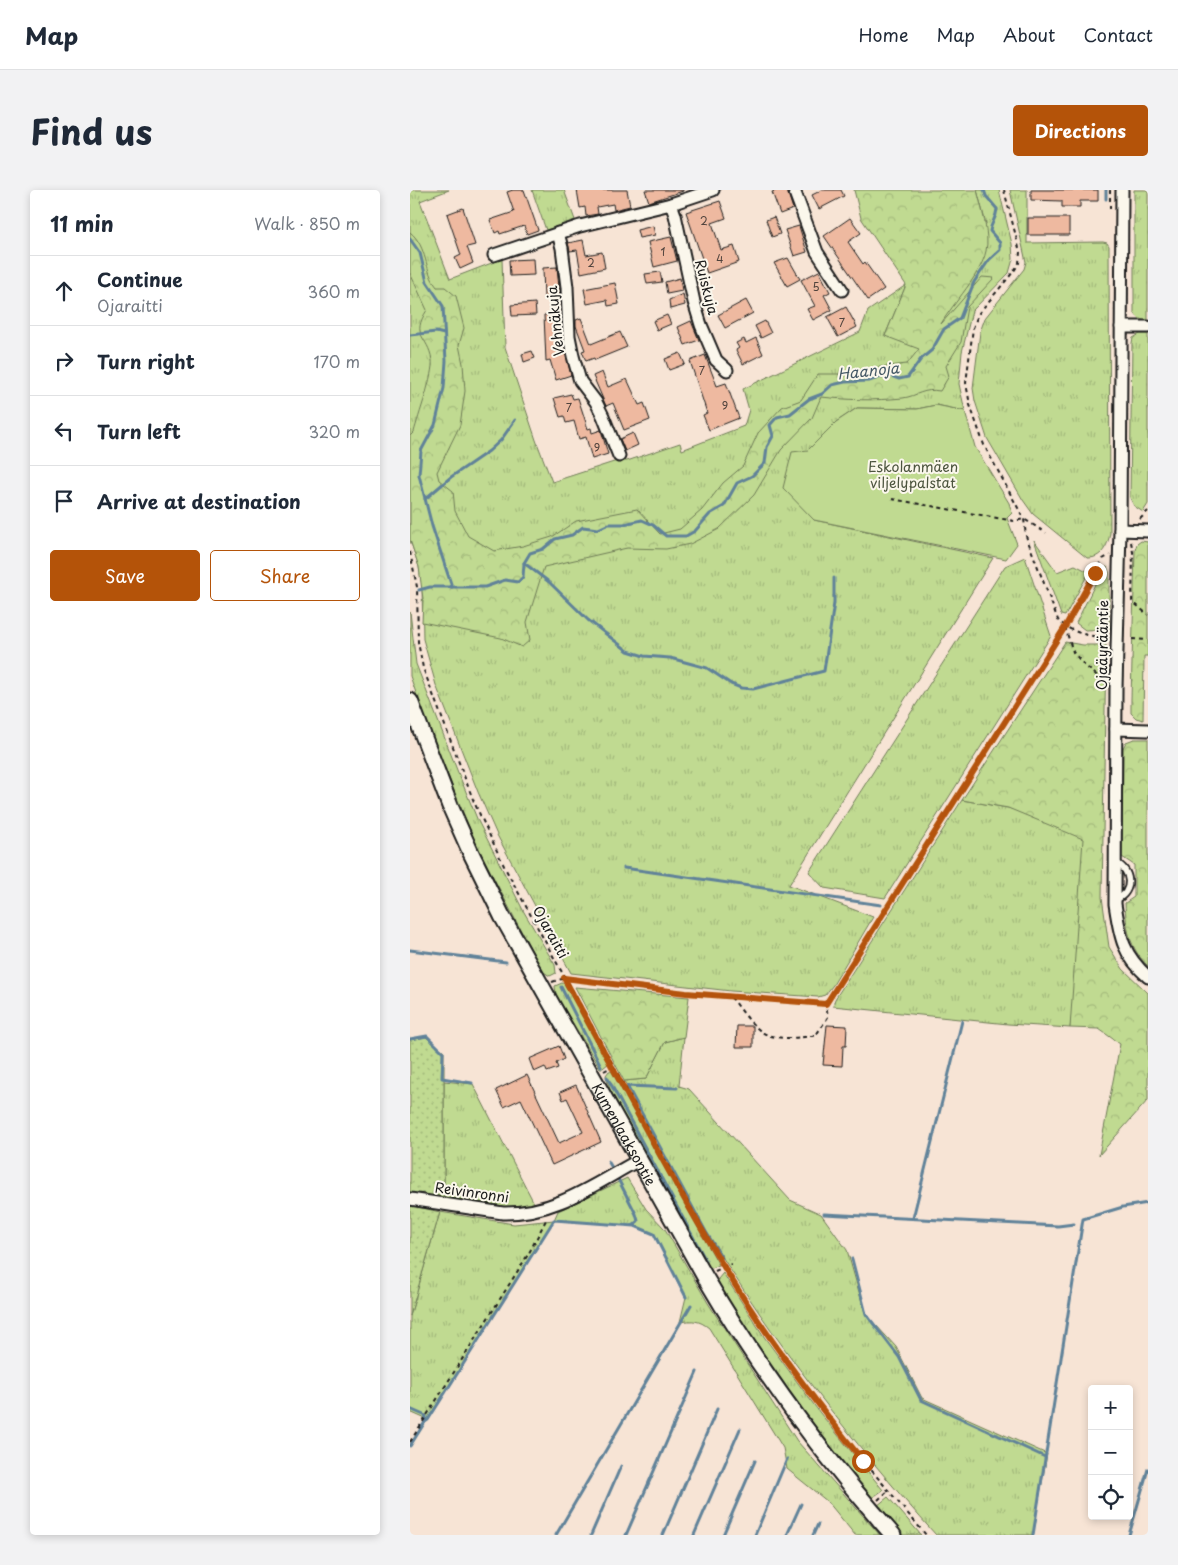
<!DOCTYPE html>
<html lang="en">
<head>
<meta charset="utf-8">
<style>
  :root { --surface:#fff; --page:#f2f2f3; --text:#1f2937; --muted:#747a83; --line:#e0e1e3; --accent:#b45309 }
  body { margin:0; font-family:"Playpen Sans",sans-serif; background:var(--page); color:var(--text) }
  .controls { position:absolute; right:15px; bottom:15px; display:grid; overflow:hidden; border-radius:5px; box-shadow:0 2px 8px #0003 }
  .controls button { width:45px; height:45px; display:grid; place-items:center; padding:0; border:0; border-bottom:1px solid var(--line); background:var(--surface); color:var(--text); font:25px sans-serif }
  .stop { position:absolute; width:15px; height:15px; margin:-11px; border:4px solid #b45309; border-radius:50%; background:#fff }
  .stop.end { background:#b45309; border-color:#fff; box-shadow:0 1px 5px #0008 }
  .list { margin:0; padding:0; list-style:none }
  h2 { display:flex; justify-content:space-between; align-items:center; height:65px; margin:0; padding:0 20px; font-size:21px }
  h2 small { font-size:16px; font-weight:400; color:var(--muted) }
  .list li { display:grid; grid-template-columns:32px 1fr auto; gap:15px; align-items:center; box-sizing:border-box; height:70px; padding:0 20px; border-top:1px solid var(--line) }
  .list b { display:block; font-size:19px; white-space:nowrap }
  .list p { margin:0; font-size:16px; white-space:nowrap; color:var(--muted) }
  .list em { font-size:16px; font-style:normal; color:var(--muted) }
  .actions { display:flex; gap:10px; padding:15px 20px }
  .actions a { flex:1; padding:11px 0; border:1px solid var(--accent); border-radius:5px; text-align:center; font-size:18px; color:var(--accent) }
  .actions .main { background:var(--accent); color:#fff }
  .icon { flex:none; width:28px; height:28px; fill:none; stroke:currentColor; stroke-width:2; stroke-linecap:round; stroke-linejoin:round }
  .map { position:relative; flex:none; width:738px; height:1345px; overflow:hidden; border-radius:5px }
  header { display:flex; align-items:center; gap:30px; box-sizing:border-box; height:70px; padding:0 25px; background:var(--surface); border-bottom:1px solid var(--line) }
  header strong { font-size:24px }
  nav { display:flex; gap:28px; margin-inline-start:auto; font-size:18px }
  .intro { display:flex; align-items:center; justify-content:space-between; box-sizing:border-box; height:120px; padding:0 30px }
  h1 { margin:0; font-size:35px }
  .button { padding:12px 22px; border-radius:5px; background:var(--accent); color:#fff; font-size:18px; font-weight:700 }
  main { display:flex; gap:30px; padding:0 30px }
  aside { flex:1; background:var(--surface); border-radius:5px; box-shadow:0 2px 8px #0003 }
  .map>svg:first-child { display:block }
  .grass { fill:url(#grass-tufts); stroke:#6e7b56 }
  .forest { fill:url(#forest-crowns); stroke:#6e7b56 }
  .park { fill:url(#park-dots); stroke:#6e7b56 }
  .garden { fill:#c0da91; stroke:#6e7b56 }
  .lines { fill:none; stroke-linecap:round; stroke-linejoin:round }
  .stream { stroke:#608299; stroke-width:3 }
  .building { fill:#eeb9a0; stroke:#1c1c1c }
  .service-casing { stroke:#1c1c1c; stroke-width:9 }
  .minor-casing { stroke:#1c1c1c; stroke-width:15 }
  .secondary-casing { stroke:#1c1c1c; stroke-width:19 }
  .path { stroke:#1c1c1c; stroke-width:2; stroke-dasharray:4 4; stroke-linecap:butt }
  .service { stroke:#fbf7ec; stroke-width:5.5 }
  .minor { stroke:#fbf7ec; stroke-width:11 }
  .secondary { stroke:#fbf7ec; stroke-width:15 }
  .route { stroke:#b45309; stroke-width:6 }
  .labels { text-anchor:middle; dominant-baseline:central; stroke-width:4; stroke-linejoin:round; paint-order:stroke }
  .number-label { font-size:11px; fill:#50433d }
  .street-label { font-size:14px; fill:#1c1c1c; stroke:#fbf7ec }
  .park-label { font-size:14px; fill:#4d553f; stroke:#fbf7ec }
  .water-label { font-size:15px; font-style:italic; fill:#445865; stroke:#fbf7ec }
</style>
</head>
<body>
<header>
<strong>Map</strong>
<nav><a>Home</a><a>Map</a><a>About</a><a>Contact</a></nav>
</header>
<div class="intro"><h1>Find us</h1><a class="button">Directions</a></div>
<main>
<aside>
<h2>11 min<small>Walk · 850 m</small></h2>
<ul class="list">
<li><svg class="icon" aria-label="ahead" viewBox="0 0 24 24"><path d="M12 20V5M6 11l6-6 6 6"/></svg><div><b>Continue</b><p>Ojaraitti</p></div><em>360 m</em></li>
<li><svg class="icon" aria-label="right" viewBox="0 0 24 24"><path d="M7 20v-9h11M14 6l5 5-5 5"/></svg><div><b>Turn right</b></div><em>170 m</em></li>
<li><svg class="icon" aria-label="left" viewBox="0 0 24 24"><path d="M17 20v-9H6M10 6l-5 5 5 5"/></svg><div><b>Turn left</b></div><em>320 m</em></li>
<li><svg class="icon" aria-label="arrive" viewBox="0 0 24 24"><path d="M6 21V4h12l-3 4 3 4H6"/></svg><div><b>Arrive at destination</b></div></li>
</ul>
<div class="actions"><a class="main">Save</a><a>Share</a></div>
</aside>
<div class="map">
<svg width="738" height="1345" viewBox="0 0 738 1345">
  <defs>
    <pattern id="grass-tufts" width="24" height="20" patternUnits="userSpaceOnUse" patternTransform="scale(1.25)"><rect width="24" height="20" fill="#c0da91"/><path d="M3 7l-1-3M5 7V3M7 7l1-3M15 17l-1-3M17 17v-4M19 17l1-3" fill="none" stroke="#a4ba7c"/></pattern>
    <pattern id="forest-crowns" width="20" height="18" patternUnits="userSpaceOnUse" patternTransform="scale(1.25)"><rect width="20" height="18" fill="#c0da91"/><path d="M2 6a3 3 0 1 1 6 0M12 15a3 3 0 1 1 6 0" fill="none" stroke="#a4ba7c"/></pattern>
    <pattern id="park-dots" width="8" height="8" patternUnits="userSpaceOnUse" patternTransform="scale(1.25)"><rect width="8" height="8" fill="#c0da91"/><path d="M2 2h.1M6 6h.1" fill="none" stroke="#a4ba7c" stroke-width="1.8" stroke-linecap="round"/></pattern>
  </defs>
  <rect width="100%" height="100%" fill="#f7e4d5"/>
  <filter id="ink" filterUnits="userSpaceOnUse"><feTurbulence type="fractalNoise" baseFrequency=".02" numOctaves="2"/><feDisplacementMap in="SourceGraphic" scale="10" xChannelSelector="R" yChannelSelector="G"/><feConvolveMatrix kernelMatrix="1 2 1 2 8 2 1 2 1" color-interpolation-filters="sRGB"/></filter>
  <g filter="url(#ink)">
    <g class="grass">
      <path d="M0,0H39L10,11L40,89L92,69L95,157L126,250L142,292L207,271H217L270,253L272,260L334,236L339,220L333,199L450,142L458,121L496,95L475,146L576,34L567,0H589L602,54L603,69L599,83L562,121L552,162L549,194L555,221L526,215L507,219L447,218L426,232L398,260L404,330L583,368L379,695L463,727L423,795L415,805L408,807L321,801L161,783L87,645L68,602L26,495L13,449L12,396L9,377L0,350Z"/>
      <path d="M122,0H154L165,30L136,40Z"/>
      <path d="M600,0H617V53L693,52L697,53L699,56L700,343C698,356 691,369 677,368L623,324L613,310L577,248L565,211L563,198L570,142L575,128L614,79L616,72Z"/>
      <path d="M724,0H738V131C731,130 728,129 724,122Z"/>
      <path d="M730,144H738V314L733,322L724,316L720,308L722,153L723,148Z"/>
      <path d="M624,350L647,382L665,375L679,382L655,426L651,425Z"/>
      <path d="M615,367L641,446L475,708L414,698L399,682L595,376Z"/>
      <path d="M0,422L6,474L47,580L68,631L114,722L145,775L146,783L140,786L132,781L65,652L17,534L0,486Z"/>
      <path d="M552,610L598,618L689,644L660,838L598,834L423,816L425,809Z"/>
      <path d="M152,793H154L199,873L193,878H190L146,805L145,796Z"/>
      <path d="M274,847L269,896L279,899L380,1010L411,1024L437,1060L455,1123L486,1157L512,1208L637,1264L623,1345H526C441,1251 362,1149 296,1041C267,992 241,941 214,891L236,889L255,852Z"/>
      <path d="M199,881H202L309,1075L302,1078L297,1075C270,1035 249,990 226,948C217,932 198,902 196,885Z"/>
      <path d="M34,891L63,894L125,1015L97,1018L34,1009Z"/>
      <path d="M217,988L236,1019L255,1039L298,1113L387,1251L470,1345H445L418,1312L377,1279L373,1258L299,1138C289,1130 283,1130 270,1132L276,1107L244,1044L225,1036L144,1030L18,1230L0,1222V1126L30,1022L104,1034L144,1030L148,1021Z"/>
      <path d="M313,1083L355,1148L410,1223L473,1300L462,1308C413,1251 368,1190 328,1126C321,1115 309,1102 308,1089Z"/>
      <path d="M478,1307L511,1345H492L467,1316Z"/>
    </g>
    <g class="forest">
      <path d="M444,0H567C571,17 580,44 576,61C571,85 543,113 531,134L572,87L584,88L557,117L551,152L536,176L539,186L530,201C514,198 507,206 493,208C462,211 441,210 411,207L402,228L371,260L344,305L309,339L280,354L256,359L217,358L134,377L117,432L120,450L112,457L91,448L12,432L13,409L9,377L0,350V246L4,242C8,227 24,183 22,170C18,145 0,147 17,120L0,83V42C18,57 14,81 27,97H35L46,106L54,138L49,155L53,174L55,201L50,235L27,282L29,290L43,301L45,321L58,346L84,361L113,356L142,347L166,331L227,319L250,344L270,339L292,320L313,293L333,276L348,243L372,217L391,210L408,184H447L461,178L497,174L509,159L475,146L496,95L451,28Z"/>
      <path d="M731,351L738,352V466H734L733,530L726,528L721,523V509L725,360L727,354Z"/>
      <path d="M697,377L699,382V439L675,440L666,433L693,378Z"/>
      <path d="M655,452L673,455H696L692,707L699,757L713,779L738,803V910L689,965L710,854L689,839L660,838L673,649L598,618L552,610Z"/>
      <path d="M724,549H738V776C719,758 716,737 715,713L724,707V675L712,667L713,558L716,552Z"/>
      <path d="M165,797L279,807L274,847L255,852L236,889L214,891Z"/>
    </g>
    <g class="park">
      <path d="M16,847L34,861V1009L0,1006V850Z"/>
      <path d="M0,1015L30,1022L0,1126Z"/>
    </g>
    <path class="garden" d="M526,215L555,221L565,257L599,313L602,323L597,328L607,354L596,369L404,330L373,298L382,262L398,260L426,232L447,218L507,219Z"/>
    <g class="lines">
      <g class="stream">
        <path d="M696,9V0"/>
        <path d="M0,49L10,63L17,92L33,116L36,171L34,198L25,235L11,261L9,285L22,336L42,397"/>
        <path d="M0,145L26,142L34,144"/>
        <path d="M15,309L41,287L79,261L91,250L105,230"/>
        <path d="M114,373L139,392L178,430L218,461L234,466L260,468L297,478L321,494L331,498L343,499L414,481L424,413V388"/>
        <path d="M9,400L20,397H75L95,390L108,392L113,387L114,373L120,363L133,359L145,349L162,345L173,337L188,339L199,334H214L232,330L243,335L256,346H276L285,341L300,324L314,316L327,293L342,286L355,273L357,257L363,246L360,235L367,227L380,224L399,209L412,204L422,195L435,192L459,191L471,187L481,186L489,189L498,187L511,169L522,160L534,139L550,128L564,92L579,70L590,60V53L580,41C581,32 586,30 587,19L576,6L574,0"/>
        <path d="M214,678L471,715"/>
        <path d="M0,760L96,772"/>
        <path d="M151,797L191,876"/>
        <path d="M0,849L17,846L33,862L32,888L62,893"/>
        <path d="M197,887L296,1071"/>
        <path d="M267,898L217,896L296,1042L312,1068"/>
        <path d="M198,971L204,981"/>
        <path d="M207,987L226,1024L228,1031L223,1035"/>
        <path d="M414,1024L648,1036L664,1034"/>
        <path d="M503,1028L552,831"/>
        <path d="M442,1069L456,1124L489,1167L511,1210L635,1267"/>
        <path d="M0,1219L16,1226L15,1232L0,1256"/>
        <path d="M15,1232L18,1230L144,1030L225,1036L244,1044L276,1107"/>
        <path d="M146,1345L281,1115"/>
        <path d="M181,1345L211,1276"/>
        <path d="M216,1345L287,1182"/>
        <path d="M253,1345L307,1219"/>
        <path d="M284,1345L330,1239"/>
        <path d="M313,1345L345,1271"/>
        <path d="M345,1345L377,1269"/>
        <path d="M377,1345L391,1314"/>
        <path d="M403,1345L408,1334"/>
        <path d="M623,1345L673,1029L713,1017L738,1013"/>
        <path d="M719,1345L738,1279"/>
      </g>
    </g>
    <g class="building">
      <path d="M103,0H114L128,40L117,44L114,36L90,44L89,41L85,43L80,30L104,22L97,2Z"/>
      <path d="M167,0H217L220,16L204,20L203,14L187,17L188,24L176,26L175,17L170,18Z"/>
      <path d="M235,0H273V1L239,12Z"/>
      <path d="M368,0H377L383,19L370,24L362,2Z"/>
      <path d="M412,0H431L434,6L409,19L402,5Z"/>
      <path d="M621,0H688V11H670V17H652V11L621,10Z"/>
      <path d="M310,11L316,28L302,33L311,60L324,56L329,72L297,83L276,22Z"/>
      <path d="M53,18L65,55L57,57L63,73L50,79L45,68L51,65L37,24Z"/>
      <path d="M364,27L370,44L362,47L356,30Z"/>
      <path d="M440,28L451,43L438,52L453,74L455,72L474,99L458,110L414,46Z"/>
      <rect x="618" y="28" width="41" height="17"/>
      <path d="M243,36L245,45L229,48L227,40Z"/>
      <path d="M389,36L397,62L384,66L375,40Z"/>
      <path d="M261,47L267,71L244,77L238,52Z"/>
      <path d="M173,50L176,65L192,62L195,78L171,83L167,60L160,61L158,53Z"/>
      <path d="M378,68L390,89L377,96L364,73Z"/>
      <path d="M123,69L124,85L100,86L99,70Z"/>
      <path d="M147,77L150,108H134L133,78Z"/>
      <path d="M409,81L420,102L414,105L422,120L403,130L397,119L405,116L391,90Z"/>
      <path d="M250,82L252,92L237,94L235,84Z"/>
      <path d="M270,88L272,101L257,104L255,92Z"/>
      <path d="M205,93L209,114L198,116L197,110L177,114L174,99Z"/>
      <path d="M273,104L275,115L260,119L259,110Z"/>
      <path d="M336,110L343,123L315,138L308,125Z"/>
      <path d="M125,113L126,125L102,126L101,115Z"/>
      <path d="M436,117L447,137L428,147L417,127Z"/>
      <path d="M151,124L152,147L161,185L146,190L140,170L136,171L134,125Z"/>
      <path d="M257,125L261,134L247,140L243,131Z"/>
      <path d="M171,128L181,154L210,142L217,157L185,170L184,168L176,171L172,161L175,160L166,136V130Z"/>
      <path d="M281,131L289,150L275,155L268,137Z"/>
      <path d="M355,131L361,143L351,148L345,136Z"/>
      <path d="M346,148L353,164L333,174L326,160L329,158L326,153L334,149L336,153Z"/>
      <path d="M122,161L125,168L114,172L112,164Z"/>
      <path d="M270,163L275,174L259,180L255,169Z"/>
      <path d="M295,165L307,196L316,193L329,228L299,240L293,225L297,223L280,171Z"/>
      <path d="M192,182L198,197L217,189L229,215L234,213L240,230L214,240L203,213L196,216L183,186Z"/>
      <path d="M161,204L163,209L168,208L178,239L181,238L182,243L191,240L198,264L182,269L176,247L169,249L164,231L156,233L154,226L150,227L144,208Z"/>
      <path d="M223,243L228,255L215,261L210,249Z"/>
      <path d="M417,835L437,836L436,856H433L432,876L413,875Z"/>
      <path d="M327,836H343V857H326Z"/>
      <path d="M149,856L154,869L146,873L148,878L137,882L135,877L124,882L119,869Z"/>
      <path d="M117,885L149,953L173,942L157,908L153,910L150,902L166,895L191,952L142,975L111,909L94,917L86,900Z"/>
    </g>
    <g class="lines">
      <defs>
        <path id="service" d="M705,672C722,681 724,701 706,710"/>
        <g id="minor">
          <path d="M384,0L407,62L432,100"/>
          <path d="M712,0L710,340L706,498L705,714C710,746 712,764 738,787"/>
          <path d="M261,14L265,25L284,112L291,135L306,170L317,180"/>
          <path d="M148,43L152,58L157,97L159,146L163,166L170,191L186,212L193,226L209,266"/>
          <path d="M84,65L170,36L261,14L303,0"/>
          <path d="M711,137H738"/>
          <path d="M710,340L738,341"/>
          <path d="M706,539L738,540"/>
          <path d="M0,1009L93,1023C146,1024 184,994 229,970"/>
        </g>
        <g id="secondary">
          <path id="s1" d="M0,511L40,616L60,661L92,726L295,1087C349,1179 412,1265 483,1345"/>
        </g>
      </defs>
      <use href="#service" class="service-casing"/>
      <use href="#minor" class="minor-casing"/>
      <use href="#secondary" class="secondary-casing"/>
      <g class="path">
        <path d="M594,0L610,62L609,73L604,81L569,123L566,130L563,138L556,193L560,215L574,255L614,329L616,346L648,430C661,443 678,446 697,448"/>
        <path d="M700,19V0"/>
        <path d="M482,309L604,331L614,329L636,343"/>
        <path d="M730,329L738,321"/>
        <path d="M721,352L723,362L722,411L738,425"/>
        <path d="M0,362L7,397L8,452L13,478L64,612L95,678L313,1077L363,1152L425,1237L516,1345"/>
        <path d="M685,383L697,391"/>
        <path d="M655,437L663,462L675,476L695,492"/>
        <path d="M722,449L738,450"/>
        <path d="M142,792L155,788L276,803L416,814L655,437L693,369L700,365"/>
        <path d="M321,807C330,818 340,834 352,842C365,851 392,848 406,845L418,827L416,814"/>
        <path d="M194,881L203,876"/>
        <path d="M305,1081L321,1074"/>
        <path d="M0,1252L119,1063L137,1028"/>
        <path d="M468,1310L478,1301"/>
      </g>
      <use href="#service" class="service"/>
      <use href="#minor" class="minor"/>
      <use href="#secondary" class="secondary"/>
    </g>
  </g>
  <g class="lines" filter="url(#ink)">
    <path class="route" d="M453,1271C403,1209 355,1145 314,1077C257,983 207,884 154,788L276,803L416,814L655,437L685,383"/>
  </g>
  <g class="labels">
    <g class="number-label">
      <text x="294" y="30">2</text>
      <text x="253" y="61">1</text>
      <text x="310" y="68">4</text>
      <text x="181" y="72">2</text>
      <text x="406" y="96">5</text>
      <text x="432" y="132">7</text>
      <text x="292" y="180">7</text>
      <text x="315" y="215">9</text>
      <text x="159" y="217">7</text>
      <text x="187" y="257">9</text>
    </g>
    <g class="street-label">
      <text transform="translate(297 97) rotate(76)">Ruiskuja</text>
      <text transform="translate(145 131) rotate(-96)">Vehnäkuja</text>
      <text transform="translate(692 455) rotate(-89)">Ojaäyrääntie</text>
      <text transform="translate(141 742) rotate(61)">Ojaraitti</text>
      <text stroke="none"><textPath href="#s1" startOffset="484">Kymenlaaksontie</textPath></text>
      <text transform="translate(62 1002) rotate(8)">Reivinronni</text>
    </g>
    <g class="park-label">
      <text x="503" y="276">Eskolanmäen<tspan x="503" dy="16">viljelypalstat</tspan></text>
    </g>
    <g class="water-label">
      <text transform="translate(458 180) rotate(-6)">Haanoja</text>
    </g>
  </g>
</svg>
<div class="controls">
<button>+</button>
<button>−</button>
<button><svg class="icon" aria-label="locate" viewBox="0 0 24 24"><circle cx="12" cy="12" r="6"/><path d="M12 2v4M12 18v4M2 12h4M18 12h4"/></svg></button>
</div>
<div class="stop" style="left:453px;top:1271px"></div>
<div class="stop end" style="left:685px;top:383px"></div>
</div>
</main>
</body>
</html>
